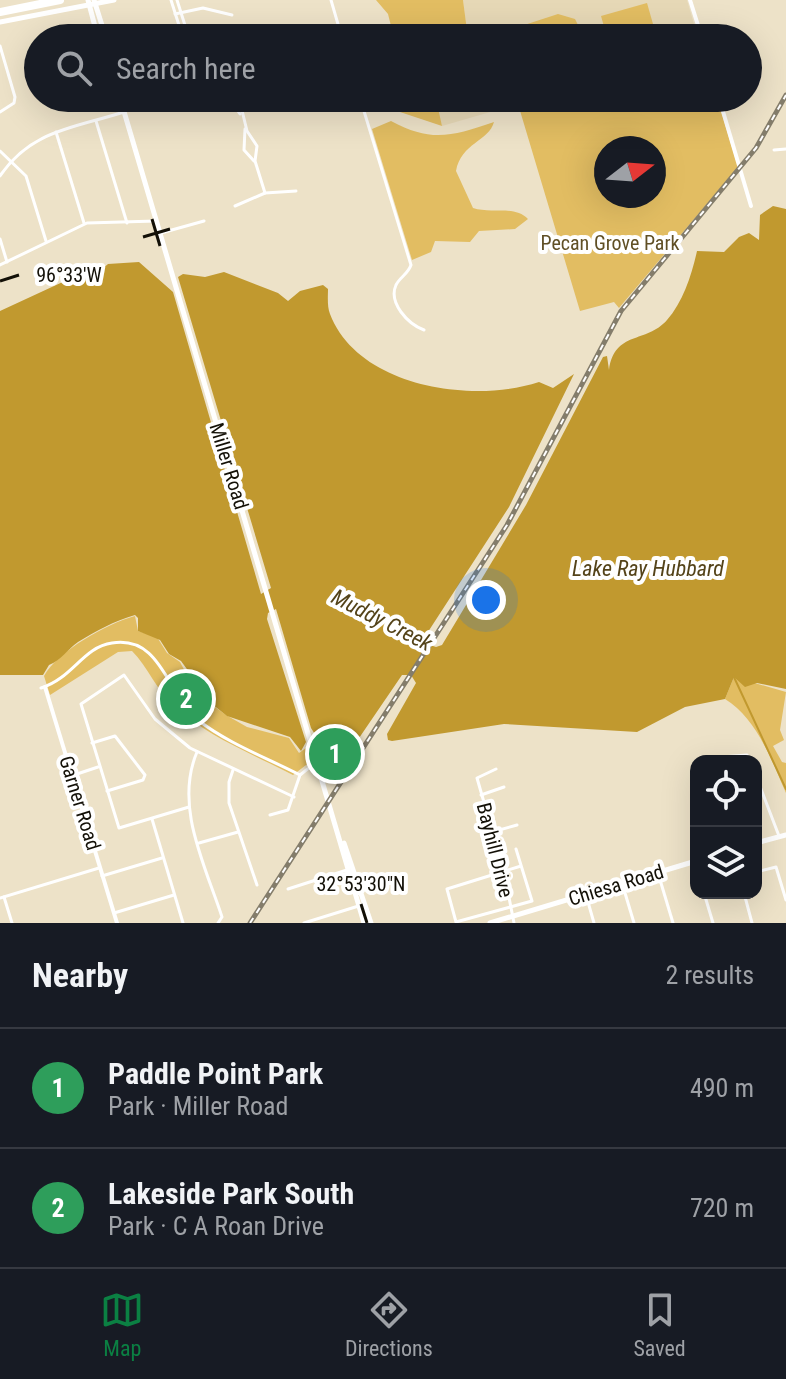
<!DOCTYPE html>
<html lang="en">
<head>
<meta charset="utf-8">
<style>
  :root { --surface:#171b24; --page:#242831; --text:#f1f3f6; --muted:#9ea1a6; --line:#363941; --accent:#0b8043 }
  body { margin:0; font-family:"Roboto Condensed",sans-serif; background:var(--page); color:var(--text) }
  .controls { position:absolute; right:24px; bottom:24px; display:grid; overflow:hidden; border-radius:16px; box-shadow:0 8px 32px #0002 }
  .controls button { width:72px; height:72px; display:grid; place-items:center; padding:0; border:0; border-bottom:2px solid var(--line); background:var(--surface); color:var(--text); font:40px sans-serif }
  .compass { position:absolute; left:594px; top:136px; width:72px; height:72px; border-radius:50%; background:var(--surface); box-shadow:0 8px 32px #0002; rotate:73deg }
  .you { position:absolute; left:486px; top:600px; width:28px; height:28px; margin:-20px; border:6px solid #fff; border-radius:50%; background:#1a73e8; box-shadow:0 0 0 12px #1a73e833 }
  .badge { display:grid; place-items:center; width:52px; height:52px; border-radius:50%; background:var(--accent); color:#fff; font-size:26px; font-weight:700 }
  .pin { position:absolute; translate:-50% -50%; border:4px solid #fff; box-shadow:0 2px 8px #0006 }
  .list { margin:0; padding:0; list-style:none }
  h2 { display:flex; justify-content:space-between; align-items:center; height:104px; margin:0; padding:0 32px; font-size:34px }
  h2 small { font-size:26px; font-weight:400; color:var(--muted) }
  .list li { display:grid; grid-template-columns:52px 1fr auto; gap:24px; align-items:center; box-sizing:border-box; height:120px; padding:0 32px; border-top:2px solid var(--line) }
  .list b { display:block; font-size:30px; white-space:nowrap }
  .list p { margin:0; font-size:26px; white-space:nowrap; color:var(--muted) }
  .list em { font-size:26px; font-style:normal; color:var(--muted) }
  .icon { flex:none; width:44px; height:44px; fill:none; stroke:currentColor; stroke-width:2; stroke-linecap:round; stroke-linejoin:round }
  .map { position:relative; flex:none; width:786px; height:923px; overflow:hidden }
  .search { position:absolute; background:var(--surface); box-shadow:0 8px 32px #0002; left:24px; right:24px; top:24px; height:88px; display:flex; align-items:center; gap:20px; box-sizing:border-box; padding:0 28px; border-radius:44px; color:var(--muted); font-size:30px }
  .sheet { height:344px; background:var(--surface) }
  nav { display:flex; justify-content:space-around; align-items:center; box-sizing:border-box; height:112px; border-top:2px solid var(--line); background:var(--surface); font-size:22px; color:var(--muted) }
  nav a { display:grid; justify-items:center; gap:4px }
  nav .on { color:var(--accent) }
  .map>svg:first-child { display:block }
  .built { fill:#e6d8b6 }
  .green { fill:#e2bd62; fill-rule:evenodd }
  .water { fill:#c1992f }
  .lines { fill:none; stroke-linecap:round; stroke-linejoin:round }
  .stream { stroke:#c1992f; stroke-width:2 }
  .minor { stroke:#fff; stroke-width:3 }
  .tertiary { stroke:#fff; stroke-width:4 }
  .secondary { stroke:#fff; stroke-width:5 }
  .motorway { stroke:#fff; stroke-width:8 }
  .rail-casing { stroke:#847d6b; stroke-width:5 }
  .rail { stroke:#fff; stroke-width:2; stroke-dasharray:6; stroke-linecap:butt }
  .ticks { fill:none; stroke:#131007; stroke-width:3 }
  .labels { text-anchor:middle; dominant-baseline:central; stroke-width:8; stroke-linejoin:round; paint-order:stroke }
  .park-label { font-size:20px; fill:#604f25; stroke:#fff }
  .street-label { font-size:20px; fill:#131007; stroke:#fff }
  .water-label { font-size:22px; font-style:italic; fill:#544319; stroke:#fff }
  .ticks-label { font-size:20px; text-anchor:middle; fill:#131007; stroke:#fff; stroke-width:8; stroke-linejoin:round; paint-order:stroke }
</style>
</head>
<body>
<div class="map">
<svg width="786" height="923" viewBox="0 0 786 923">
  <rect width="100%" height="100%" fill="#ede2c8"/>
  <g class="built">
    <path d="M463,0H687L698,38H468Z"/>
    <path d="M444,98H538L442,126L437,108Z"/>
  </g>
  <g class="green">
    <path d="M376,0H463L468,38H394L388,14Z"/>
    <path d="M647,3L653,24L607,37L601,16Z"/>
    <path d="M558,14L575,19L580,29L579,38H504L515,28Z"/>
    <path d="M386,98H444L438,108L442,126L385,107Z"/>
    <path d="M538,98H717L738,167L619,308L614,302L580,311L518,104ZM606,148H654V196H606Z"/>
    <path d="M391,121C432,143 452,136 494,122C489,141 461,143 456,171L473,208C491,214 515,205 528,219L515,229L479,231L470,242L435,241L431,252L412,260L372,129Z"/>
    <path d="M135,616L138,631L157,637L167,653L180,662L197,694L226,715L247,727L289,738L299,753L310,745V762L293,775C253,754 208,737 174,706C157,691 148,667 132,651L118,652L50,695L44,676C58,651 106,624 135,616Z"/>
    <path d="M734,677L786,692L780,730L784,740L773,746L782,762L786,763V793C771,759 757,719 725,699Z"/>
    <path d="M338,735L355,741L342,766L327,769L318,739Z"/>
  </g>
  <path class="water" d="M773,206L786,209V689L757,683L745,687L734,677L725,699L685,707L637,732L504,724L392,741L388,740L387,734L416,683L411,675H402L357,741L338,734L318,739L311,728L276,609L268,613L267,619L306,742L301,751L290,737L227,716L197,692L192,676L181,661L169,654L160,640L138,631V618L135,615C114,621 96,631 78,642C67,650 61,660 49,665L43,675H0V311L67,280L77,270L88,267L101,270L108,264L139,262L173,292L261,594L271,588L178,277L183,274L205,277L224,272L278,293L288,301L300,291L323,285L328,289C328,296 327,307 330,314C358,387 472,404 539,382L553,388L574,374L509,507L426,635L430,645L436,647L442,645L526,505L603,357L607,356L609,370C615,330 646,344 667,320C683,302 692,274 697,251L724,252L739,237L749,233L759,240L760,215Z"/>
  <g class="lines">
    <path class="stream" d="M733,675L786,789"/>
    <g class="minor">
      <path d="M171,0L183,38"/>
      <path d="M177,0L189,38"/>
      <path d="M331,0L342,38"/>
      <path d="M175,14L203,8L232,15"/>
      <path d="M0,46L15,97L14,103L0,112"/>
      <path d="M229,98L240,114"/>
      <path d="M239,98L247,131L257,146L255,161L265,193"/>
      <path d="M360,98L411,265C408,274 400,277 396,285C388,303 408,324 424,330"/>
      <path d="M96,121L127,223"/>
      <path d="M245,129L244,150L254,161"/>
      <path d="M56,132L84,223"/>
      <path d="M774,150L786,149"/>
      <path d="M0,151L26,176L46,241"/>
      <path d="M0,176C31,130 74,128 124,112"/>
      <path d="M235,206L265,193L296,191"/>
      <path d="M161,233L204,221"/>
      <path d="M0,239L7,262"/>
      <path d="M0,265L87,223L156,221"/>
      <path d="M41,688C73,678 83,647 112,643C162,635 167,695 198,720C227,743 267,758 300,775"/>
      <path d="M92,743L115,736L145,775L143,780L107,791"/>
      <path d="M197,752C174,806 205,865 222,917L218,923"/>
      <path d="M709,758L747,755L750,761"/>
      <path d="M496,769L477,778L504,872L514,923"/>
      <path d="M233,770L229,782V803L257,885"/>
      <path d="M71,776L98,767"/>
      <path d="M756,776L779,836"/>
      <path d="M481,795L504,787"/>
      <path d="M189,807L119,828L81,704L124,675L155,719L190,748L294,797"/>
      <path d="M270,815L288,810L300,775L315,763"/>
      <path d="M152,819L183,923"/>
      <path d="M492,832L517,825"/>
      <path d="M199,843L238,832"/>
      <path d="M516,849L532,901L456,922L447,889L521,866"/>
      <path d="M756,872L776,867L786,900"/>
      <path d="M658,873L673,923"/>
      <path d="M102,876L162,858"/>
      <path d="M622,883L634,923"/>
      <path d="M288,889L347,870"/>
      <path d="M704,893L713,923"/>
      <path d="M744,893L752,923"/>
      <path d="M586,895L594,923"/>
      <path d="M4,897L12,923"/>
      <path d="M0,898L99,868"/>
      <path d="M114,913L174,895"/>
      <path d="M304,923L365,904"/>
    </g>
    <g class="tertiary">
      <path d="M690,0L702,38"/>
      <path d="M719,98L751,206"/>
      <path d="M45,687L117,923"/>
    </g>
    <g class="secondary">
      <path d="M88,0L98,38"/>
      <path d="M94,0L106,38"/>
      <path d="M0,22L114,0"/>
      <path d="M120,98L364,923"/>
      <path d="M344,843L371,923"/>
      <path d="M756,843L786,835"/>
      <path d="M490,923L696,861"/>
    </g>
    <path class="motorway" d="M0,12L60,0"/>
    <defs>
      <path id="rail" d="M250,923L507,525L621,311L756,148L786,95"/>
    </defs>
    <use href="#rail" class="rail-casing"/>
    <use href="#rail" class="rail"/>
  </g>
  <path class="ticks" d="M152,219L160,246M143,237L170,229M0,281L19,275M361,904L367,923"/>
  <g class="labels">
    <g class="park-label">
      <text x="610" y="243">Pecan Grove Park</text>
    </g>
    <g class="street-label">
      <text transform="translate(229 466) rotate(73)">Miller Road</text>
      <text transform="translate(80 803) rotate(73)">Garner Road</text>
      <text transform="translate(495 850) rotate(76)">Bayhill Drive</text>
      <text transform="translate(616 885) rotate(-17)">Chiesa Road</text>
    </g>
    <g class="water-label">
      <text x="648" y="568">Lake Ray Hubbard</text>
      <text transform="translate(382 620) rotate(27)">Muddy Creek</text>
    </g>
  </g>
  <g class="ticks-label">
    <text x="69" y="282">96°33'W</text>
    <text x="361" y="891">32°53'30"N</text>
  </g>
</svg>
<div class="controls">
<button><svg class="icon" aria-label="locate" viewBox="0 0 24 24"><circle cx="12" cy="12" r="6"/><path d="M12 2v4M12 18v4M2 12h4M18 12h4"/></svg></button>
<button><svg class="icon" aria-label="layers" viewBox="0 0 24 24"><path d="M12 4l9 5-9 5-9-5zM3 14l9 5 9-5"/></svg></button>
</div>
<svg class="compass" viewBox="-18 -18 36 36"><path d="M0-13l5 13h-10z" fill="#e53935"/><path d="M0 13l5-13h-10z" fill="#9ea1a6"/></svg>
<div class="you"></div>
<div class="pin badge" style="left:335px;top:754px;background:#2e9e5b">1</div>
<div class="pin badge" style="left:186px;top:699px;background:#2e9e5b">2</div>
<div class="search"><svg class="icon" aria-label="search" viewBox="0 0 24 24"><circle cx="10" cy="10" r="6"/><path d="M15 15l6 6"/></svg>Search here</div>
</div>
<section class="sheet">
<h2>Nearby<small>2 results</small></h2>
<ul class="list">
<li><span class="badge" style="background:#2e9e5b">1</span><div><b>Paddle Point Park</b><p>Park · Miller Road</p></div><em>490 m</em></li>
<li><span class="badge" style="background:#2e9e5b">2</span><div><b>Lakeside Park South</b><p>Park · C A Roan Drive</p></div><em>720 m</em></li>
</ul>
</section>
<nav>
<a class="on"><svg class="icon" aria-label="map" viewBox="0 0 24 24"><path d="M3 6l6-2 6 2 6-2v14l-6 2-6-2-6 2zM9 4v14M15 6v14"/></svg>Map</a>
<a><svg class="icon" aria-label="directions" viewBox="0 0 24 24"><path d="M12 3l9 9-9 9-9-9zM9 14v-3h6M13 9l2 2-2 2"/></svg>Directions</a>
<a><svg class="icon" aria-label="saved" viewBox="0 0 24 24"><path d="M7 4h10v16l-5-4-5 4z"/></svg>Saved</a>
</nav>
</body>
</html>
